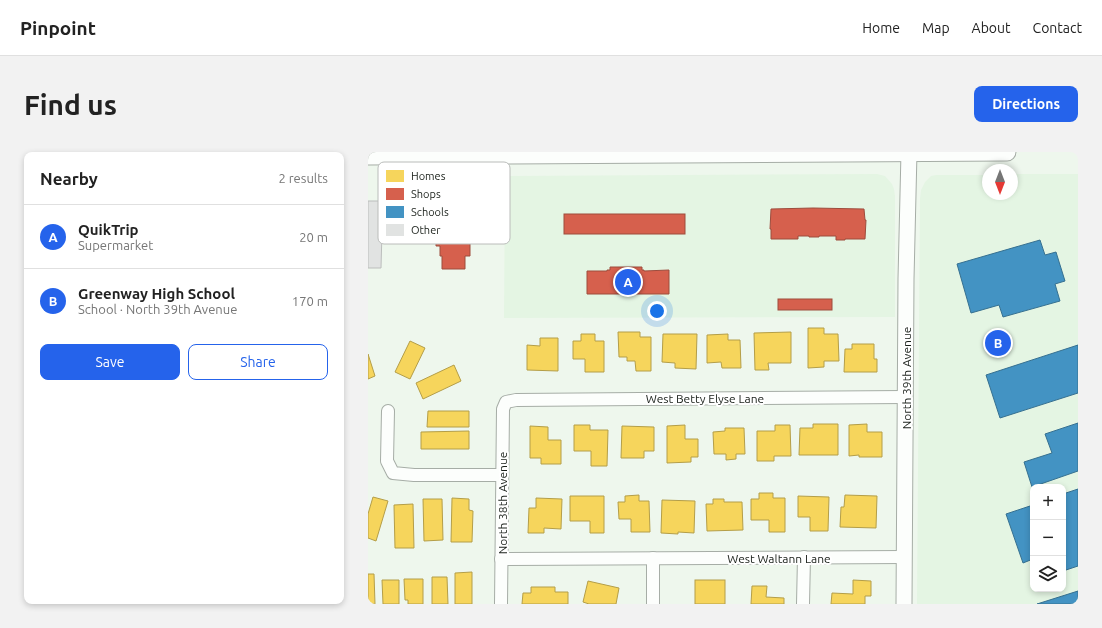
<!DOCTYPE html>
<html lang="en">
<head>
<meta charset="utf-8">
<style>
  :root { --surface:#fff; --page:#f2f2f2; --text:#222; --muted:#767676; --line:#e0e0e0; --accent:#2563eb }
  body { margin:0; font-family:Ubuntu,sans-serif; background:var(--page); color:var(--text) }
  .controls { position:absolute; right:12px; bottom:12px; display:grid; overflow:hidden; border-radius:8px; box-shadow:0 2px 6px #0003 }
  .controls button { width:36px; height:36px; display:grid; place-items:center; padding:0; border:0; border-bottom:1px solid var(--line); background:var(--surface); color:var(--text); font:20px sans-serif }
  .compass { position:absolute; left:614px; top:12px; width:36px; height:36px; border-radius:50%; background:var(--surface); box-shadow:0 2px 6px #0003; rotate:180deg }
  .you { position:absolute; left:289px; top:159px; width:14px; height:14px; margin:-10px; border:3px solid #fff; border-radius:50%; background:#1a73e8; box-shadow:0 0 0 6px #1a73e833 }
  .badge { display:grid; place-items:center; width:26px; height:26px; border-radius:50%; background:var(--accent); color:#fff; font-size:13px; font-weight:700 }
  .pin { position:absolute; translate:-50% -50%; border:2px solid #fff; box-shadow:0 1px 4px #0006 }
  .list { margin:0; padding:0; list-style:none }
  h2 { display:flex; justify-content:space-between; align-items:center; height:52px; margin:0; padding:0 16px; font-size:17px }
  h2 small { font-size:13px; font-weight:400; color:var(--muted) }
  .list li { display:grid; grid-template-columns:26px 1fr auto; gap:12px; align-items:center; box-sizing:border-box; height:64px; padding:0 16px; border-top:1px solid var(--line) }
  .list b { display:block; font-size:15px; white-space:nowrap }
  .list p { margin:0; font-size:13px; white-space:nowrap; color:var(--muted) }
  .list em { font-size:13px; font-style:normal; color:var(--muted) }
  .actions { display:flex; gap:8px; padding:12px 16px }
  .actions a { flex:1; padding:9px 0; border:1px solid var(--accent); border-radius:8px; text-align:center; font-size:14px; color:var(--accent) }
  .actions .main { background:var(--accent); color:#fff }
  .icon { flex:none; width:22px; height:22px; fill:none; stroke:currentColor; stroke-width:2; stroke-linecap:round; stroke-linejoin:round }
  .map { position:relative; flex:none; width:710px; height:452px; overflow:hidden; border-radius:8px }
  header { display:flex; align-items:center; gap:24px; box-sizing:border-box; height:56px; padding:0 20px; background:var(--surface); border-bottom:1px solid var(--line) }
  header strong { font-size:19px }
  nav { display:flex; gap:22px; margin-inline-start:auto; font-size:14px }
  .intro { display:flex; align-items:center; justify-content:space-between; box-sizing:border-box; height:96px; padding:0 24px }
  h1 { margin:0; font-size:28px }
  .button { padding:10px 18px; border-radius:8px; background:var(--accent); color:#fff; font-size:14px; font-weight:700 }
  main { display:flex; gap:24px; padding:0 24px }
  aside { flex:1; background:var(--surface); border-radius:8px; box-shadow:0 2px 6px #0003 }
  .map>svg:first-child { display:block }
  .built { fill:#e4f5e3; fill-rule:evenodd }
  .homes { fill:#f6d55c; stroke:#b49e48 }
  .shops { fill:#d6604d; stroke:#9d4c3d }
  .schools { fill:#4393c3; stroke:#367090 }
  .building { fill:#e1e3e2; stroke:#bbbdbc }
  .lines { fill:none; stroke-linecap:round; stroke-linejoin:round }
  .minor-casing { stroke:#a6ada6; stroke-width:14 }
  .tertiary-casing { stroke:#a6ada6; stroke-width:17 }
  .secondary-casing { stroke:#a6ada6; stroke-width:19 }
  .minor { stroke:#fcfefc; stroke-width:12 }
  .tertiary { stroke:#fcfefc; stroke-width:15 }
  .secondary { stroke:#fcfefc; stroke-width:17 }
  .labels { text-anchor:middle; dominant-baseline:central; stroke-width:4; stroke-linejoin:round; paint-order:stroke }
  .street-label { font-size:12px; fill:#191f19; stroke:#fff }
  .key { fill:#fff; stroke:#babcba; stroke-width:1 }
  .key-label { font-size:11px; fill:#191f19 }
</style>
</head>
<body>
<header>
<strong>Pinpoint</strong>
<nav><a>Home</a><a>Map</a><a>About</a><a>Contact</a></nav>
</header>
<div class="intro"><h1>Find us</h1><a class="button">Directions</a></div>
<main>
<aside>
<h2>Nearby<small>2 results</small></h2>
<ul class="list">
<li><span class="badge">A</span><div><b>QuikTrip</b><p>Supermarket</p></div><em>20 m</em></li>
<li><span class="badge">B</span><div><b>Greenway High School</b><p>School · North 39th Avenue</p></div><em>170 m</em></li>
</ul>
<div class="actions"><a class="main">Save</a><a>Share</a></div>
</aside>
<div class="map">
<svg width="710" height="452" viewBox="0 0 710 452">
  <rect width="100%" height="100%" fill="#eef7ed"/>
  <g class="built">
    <path d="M509,22L517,24L524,32L526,37L527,44V165L136,166L137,24Z"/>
    <path d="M644,22H710V452H549L552,47L553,38L557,30L563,24L568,23H620V42H644ZM665,335H695V437H665Z"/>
  </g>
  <g class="homes">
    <path d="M440,176H456V182H470L471,209H456V215L440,216Z"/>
    <path d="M250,180H272V185H283V219H268L267,209H259V205H251Z"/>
    <path d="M423,180V211H400L401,218H387L386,181Z"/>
    <path d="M213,182H227V189H236V220H217V207H205V189H213Z"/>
    <path d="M295,182H329L328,217L307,216V211L294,210Z"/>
    <path d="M360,182V188H372L373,216H354L353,210L339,211V183Z"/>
    <path d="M172,186H190V219L159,218V193L172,194Z"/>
    <path d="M42,189L57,196L42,227L27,220Z"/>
    <path d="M484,192H506V207H509V220H476L477,197H484Z"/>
    <path d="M0,202L7,224L0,227Z"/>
    <path d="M86,213L93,229L55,247L48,231Z"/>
    <path d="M60,259H101V275H59Z"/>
    <path d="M445,272H470V303H431L432,276H445Z"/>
    <path d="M499,272V280H514V305H491V303L481,304V273Z"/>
    <path d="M206,273H222V278H240L239,314H223V299H206Z"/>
    <path d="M317,273V287H330V305H323V310L299,311V274Z"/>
    <path d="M407,273H422L423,304H406V309H389V279H407Z"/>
    <path d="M162,274L180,275V288H193V312H173V306H162Z"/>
    <path d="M254,274L286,275V299H276V306H253Z"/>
    <path d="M357,276H376L377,302H368V307L358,308V302H346L345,280L357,279Z"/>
    <path d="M101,279V297H53V280Z"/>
    <path d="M391,341H405V346H417V380H401V368H383V347H391Z"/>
    <path d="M271,343V349H281L282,380H263V367H251L250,350H257V344Z"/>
    <path d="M477,343L509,344L508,376L472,375L473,355H476Z"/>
    <path d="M202,344H236V381H222V369H202Z"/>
    <path d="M430,344L461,345L460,379H442V365H430Z"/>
    <path d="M5,345L20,349L8,389L0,386V362Z"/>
    <path d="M84,346L101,347V358L105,359L104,390H83Z"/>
    <path d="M168,346L194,347L193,377L176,376V381H160L161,356H168Z"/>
    <path d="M55,347H74L75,388L56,389Z"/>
    <path d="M345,347H356V350H374L375,378L339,379L338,352H345Z"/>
    <path d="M294,348L327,349L326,381L310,380V382L293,381Z"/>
    <path d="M45,352L46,396H27L26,353Z"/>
    <path d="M104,420V452H87V421Z"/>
    <path d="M0,422H6L7,452H0Z"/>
    <path d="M64,425H79L80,452H64Z"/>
    <path d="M36,427H55V452H40V448H37Z"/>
    <path d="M14,428H31V452H15Z"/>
    <rect x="327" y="428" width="30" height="24"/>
    <path d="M485,428L503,429V444H497V452H463L464,441L485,442Z"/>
    <path d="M220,429L251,436L248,452H221L215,450Z"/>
    <path d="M384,434H399L398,445L416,446V452H383Z"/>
    <path d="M163,435H187V440H200V452H154L155,441H163Z"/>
  </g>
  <g class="shops">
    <path d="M81,45L97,46V59H106V82H102V104H97V117H74V104H72V94H68V90H61V78H68V69H72V59H74V46H81Z"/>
    <path d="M445,56L496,57L497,68H498L497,87H477V88H468V84H451V85H441V84H430V87H403V77H402L403,57Z"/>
    <rect x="196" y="62" width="121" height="20"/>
    <path d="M242,115H274V118H276V119L301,118V142H219V119H239V118H242Z"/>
    <rect x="410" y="147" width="54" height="11"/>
  </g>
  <g class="schools">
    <path d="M672,88L677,103L688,100L697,129L687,132L692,149L635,165L631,153L603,161L589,112Z"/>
    <path d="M710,193V241L632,266L618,223Z"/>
    <path d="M710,271V319L664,335L656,310L684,301L677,282Z"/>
    <path d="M710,337V414L695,419V342Z"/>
    <path d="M665,353V407L655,411L638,362Z"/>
    <path d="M710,439V452H669Z"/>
  </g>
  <path class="building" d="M0,49H12V79H14L13,116H0Z"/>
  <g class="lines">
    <defs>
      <g id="minor">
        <path d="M20,259L19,309L25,321L46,323H134"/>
        <path d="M133,407L537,405"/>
        <path d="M133,452L135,257L138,250L148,248L537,245"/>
        <path d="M285,452V406"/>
        <path d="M435,452L436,405"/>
      </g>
      <path id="tertiary" d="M536,452L538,127L541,0"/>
      <path id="secondary" d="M0,4L639,0"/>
    </defs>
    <use href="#minor" class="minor-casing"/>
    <use href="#tertiary" class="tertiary-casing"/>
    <use href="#secondary" class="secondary-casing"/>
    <use href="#minor" class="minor"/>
    <use href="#tertiary" class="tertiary"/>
    <use href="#secondary" class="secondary"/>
  </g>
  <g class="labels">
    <g class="street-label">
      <text transform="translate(538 226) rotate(-90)">North 39th Avenue</text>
      <text x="337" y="246">West Betty Elyse Lane</text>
      <text transform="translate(134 351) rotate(-90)">North 38th Avenue</text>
      <text x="411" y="406">West Waltann Lane</text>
    </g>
  </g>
  <rect x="10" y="10" width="132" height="82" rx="6" class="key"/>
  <rect x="18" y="18" width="18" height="12" fill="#f6d55c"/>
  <rect x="18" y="36" width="18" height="12" fill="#d6604d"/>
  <rect x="18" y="54" width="18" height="12" fill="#4393c3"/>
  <rect x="18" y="72" width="18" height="12" fill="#e1e3e2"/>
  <g class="key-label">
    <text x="43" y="28">Homes</text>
    <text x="43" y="46">Shops</text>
    <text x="43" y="64">Schools</text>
    <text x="43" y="82">Other</text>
  </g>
</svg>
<div class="controls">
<button>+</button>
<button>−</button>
<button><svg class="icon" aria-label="layers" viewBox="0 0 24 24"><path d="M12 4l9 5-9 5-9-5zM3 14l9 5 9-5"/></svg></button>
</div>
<svg class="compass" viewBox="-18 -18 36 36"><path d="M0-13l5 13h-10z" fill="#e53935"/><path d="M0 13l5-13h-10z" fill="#767676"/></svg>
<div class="you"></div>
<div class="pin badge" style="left:260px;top:130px">A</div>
<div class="pin badge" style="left:630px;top:191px">B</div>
</div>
</main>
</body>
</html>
